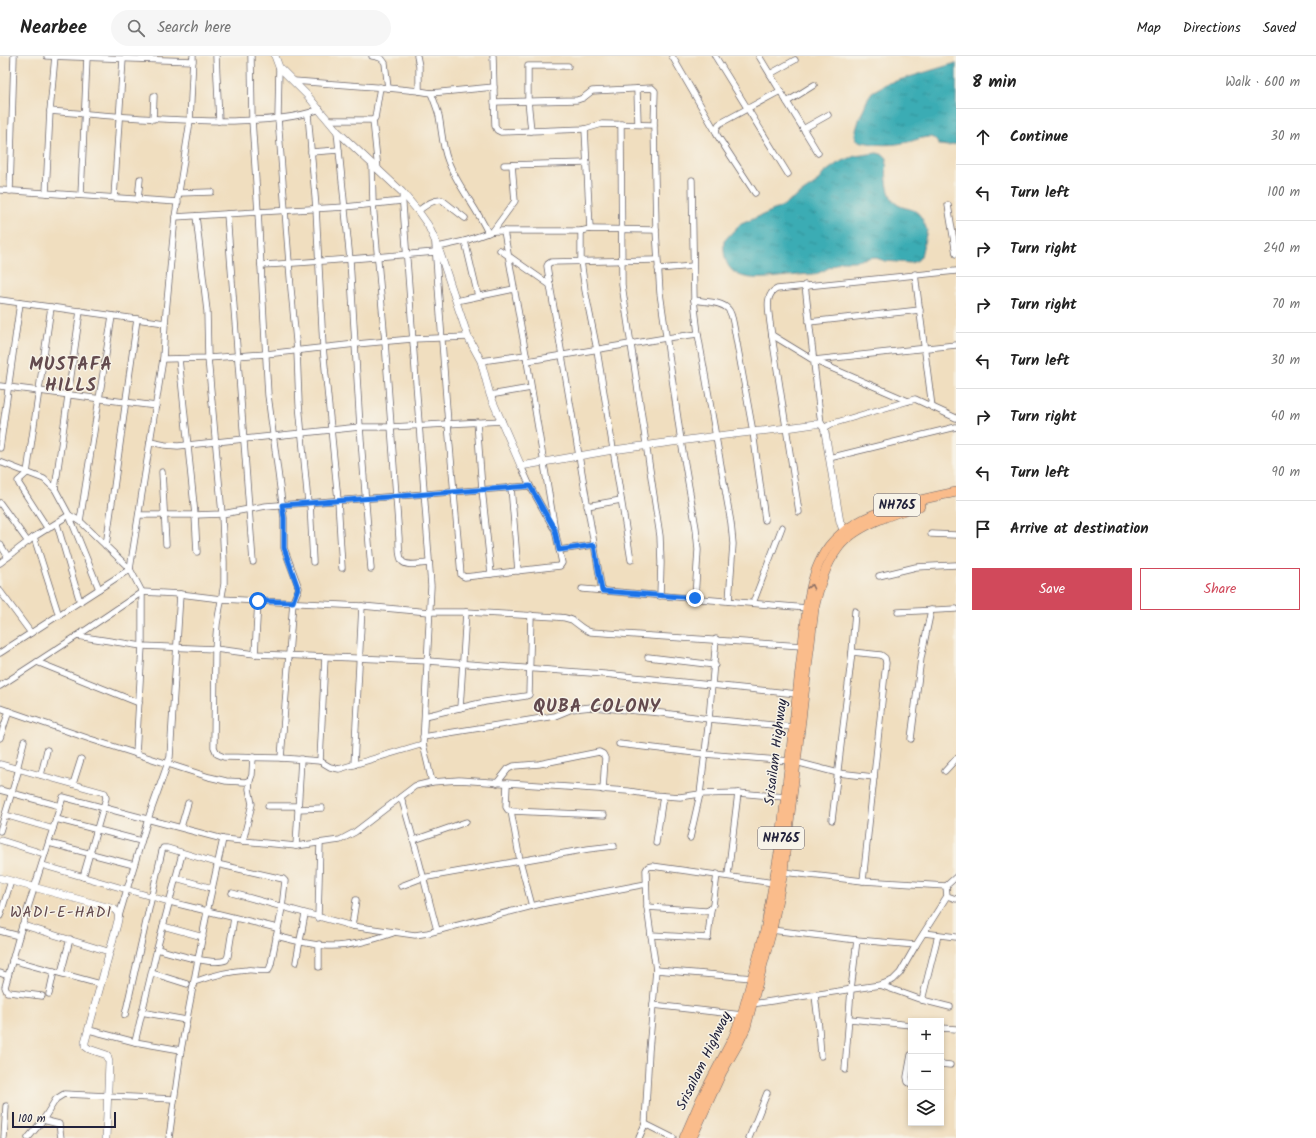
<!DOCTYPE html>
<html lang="en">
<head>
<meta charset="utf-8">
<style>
  :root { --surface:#fff; --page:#f6f6f6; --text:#222; --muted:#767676; --line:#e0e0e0; --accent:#d1495b }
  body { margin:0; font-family:Kalam,sans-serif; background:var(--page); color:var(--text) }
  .controls { position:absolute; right:12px; bottom:12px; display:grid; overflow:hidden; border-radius:0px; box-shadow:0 2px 6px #0003 }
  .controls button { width:36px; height:36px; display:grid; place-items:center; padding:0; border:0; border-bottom:1px solid var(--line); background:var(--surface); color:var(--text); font:20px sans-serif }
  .scale { position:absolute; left:12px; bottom:10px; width:104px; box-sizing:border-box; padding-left:4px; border:2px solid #22223b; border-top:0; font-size:11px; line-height:14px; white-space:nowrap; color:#22223b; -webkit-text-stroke:3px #f7f3e8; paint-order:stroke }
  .stop { position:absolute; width:12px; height:12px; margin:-9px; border:3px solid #1a73e8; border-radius:50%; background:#fff }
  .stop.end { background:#1a73e8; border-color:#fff; box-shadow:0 1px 4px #0008 }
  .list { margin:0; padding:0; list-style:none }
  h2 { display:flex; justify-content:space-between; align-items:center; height:52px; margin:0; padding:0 16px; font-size:17px }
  h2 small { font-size:13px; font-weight:400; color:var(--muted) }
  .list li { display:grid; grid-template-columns:26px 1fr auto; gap:12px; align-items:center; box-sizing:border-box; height:56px; padding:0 16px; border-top:1px solid var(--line) }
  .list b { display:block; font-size:15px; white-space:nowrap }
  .list em { font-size:13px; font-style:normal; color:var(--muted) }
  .actions { display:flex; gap:8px; padding:12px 16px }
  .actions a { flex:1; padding:9px 0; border:1px solid var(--accent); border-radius:0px; text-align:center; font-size:14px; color:var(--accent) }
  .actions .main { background:var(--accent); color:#fff }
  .icon { flex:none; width:22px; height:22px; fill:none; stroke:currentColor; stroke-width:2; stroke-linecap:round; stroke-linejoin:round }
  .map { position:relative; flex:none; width:956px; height:1082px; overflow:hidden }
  header { display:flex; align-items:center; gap:24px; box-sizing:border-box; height:56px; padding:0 20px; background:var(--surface); border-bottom:1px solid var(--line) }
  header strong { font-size:19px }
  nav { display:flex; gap:22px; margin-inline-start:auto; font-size:14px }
  .search { width:280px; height:36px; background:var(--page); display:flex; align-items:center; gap:10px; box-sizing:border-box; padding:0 14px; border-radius:22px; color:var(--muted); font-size:15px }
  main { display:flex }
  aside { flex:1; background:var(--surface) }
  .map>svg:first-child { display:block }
  .water { fill:url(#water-ripples); stroke:#2e6778 }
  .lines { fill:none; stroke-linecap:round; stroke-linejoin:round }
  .minor-casing { stroke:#6a6469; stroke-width:7 }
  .tertiary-casing { stroke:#6a6469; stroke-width:8 }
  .trunk-casing { stroke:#6a6469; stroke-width:10 }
  .minor { stroke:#fff; stroke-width:5.5 }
  .tertiary { stroke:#fff; stroke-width:7 }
  .trunk { stroke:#fabc8b; stroke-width:9 }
  .oneway { stroke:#8e6f63 }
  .route { stroke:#1a73e8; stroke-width:5 }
  .labels { text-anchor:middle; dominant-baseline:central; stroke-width:3; stroke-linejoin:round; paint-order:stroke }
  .shield { fill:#f7f3e8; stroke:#62616f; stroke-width:1 }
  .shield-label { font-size:13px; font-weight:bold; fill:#22223b }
  .street-label { font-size:14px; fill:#22223b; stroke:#f7f3e8 }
  .neighbourhood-label { font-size:15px; letter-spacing:1px; fill:#634a4e; stroke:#f7f3e8 }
  .district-label { font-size:18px; font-weight:bold; letter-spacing:1px; fill:#634a4e; stroke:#f7f3e8 }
</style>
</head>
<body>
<header>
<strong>Nearbee</strong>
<div class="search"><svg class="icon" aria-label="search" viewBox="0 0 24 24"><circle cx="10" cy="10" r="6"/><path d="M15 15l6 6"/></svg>Search here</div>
<nav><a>Map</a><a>Directions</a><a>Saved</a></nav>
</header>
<main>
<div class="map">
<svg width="956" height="1082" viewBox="0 0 956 1082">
  <defs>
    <pattern id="water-ripples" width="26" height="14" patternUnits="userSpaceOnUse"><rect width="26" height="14" fill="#3bacb4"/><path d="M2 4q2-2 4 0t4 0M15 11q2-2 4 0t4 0" fill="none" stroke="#318c94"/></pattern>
  </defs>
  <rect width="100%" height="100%" fill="#f7f3e8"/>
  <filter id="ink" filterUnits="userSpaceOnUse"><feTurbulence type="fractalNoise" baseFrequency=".025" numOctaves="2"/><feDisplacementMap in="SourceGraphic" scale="8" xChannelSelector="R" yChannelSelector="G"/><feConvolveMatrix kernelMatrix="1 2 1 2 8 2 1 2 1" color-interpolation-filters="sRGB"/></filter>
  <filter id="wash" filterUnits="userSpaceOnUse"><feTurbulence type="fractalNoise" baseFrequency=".012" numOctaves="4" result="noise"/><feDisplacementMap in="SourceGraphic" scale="16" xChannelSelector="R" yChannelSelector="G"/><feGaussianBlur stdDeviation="0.9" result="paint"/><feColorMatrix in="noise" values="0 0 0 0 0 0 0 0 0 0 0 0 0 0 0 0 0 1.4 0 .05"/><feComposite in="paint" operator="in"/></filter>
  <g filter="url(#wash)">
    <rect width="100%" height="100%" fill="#f0debf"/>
    <g class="water">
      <path d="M956,7V88L948,90L939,89C936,85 935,82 930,81C920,81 912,86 903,87C888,90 871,89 856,84L855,78L859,64L868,42L872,36L886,28Z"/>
      <path d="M877,97L884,99L887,102C886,115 885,141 898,149C903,152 908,152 913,154C921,157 924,167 927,174L921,200L918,204L911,207L885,205L873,201L854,205H841L823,215L816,218C807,218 797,219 788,220C757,223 721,230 724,185L739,169L781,151L815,128L824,117L838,107L855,100Z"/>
    </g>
  </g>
  <g filter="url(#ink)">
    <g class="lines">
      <defs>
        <g id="minor">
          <path d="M47,0L193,5"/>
          <path d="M55,0L50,55C110,60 170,65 230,65C259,64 292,64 320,53"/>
          <path d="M216,0L219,65"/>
          <path d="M251,0L252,64L258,156L345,151L402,145"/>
          <path d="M372,0C378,1 382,1 385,7L388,32"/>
          <path d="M493,0L495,70L497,74L501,76L585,73L602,68L654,69"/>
          <path d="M672,0L716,76"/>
          <path d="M715,0L788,118"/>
          <path d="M759,0L818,97"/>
          <path d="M279,11L278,62L291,233L297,295L299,348L308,447"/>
          <path d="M770,18L795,4"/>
          <path d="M294,25L388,32L419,35V10L417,0"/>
          <path d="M637,33L638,68"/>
          <path d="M419,35L431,37L494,31"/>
          <path d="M431,37C434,45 437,52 439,60C442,75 442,90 448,105C458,131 477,152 488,177"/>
          <path d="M494,46L577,44L583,42L592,35L652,32L655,35L654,69L656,174L660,237L681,385L696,472L698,494L695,542"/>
          <path d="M787,46L814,29"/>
          <path d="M308,58L316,152L323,291L338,444L342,512"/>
          <path d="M153,63L154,40"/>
          <path d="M328,64H373L375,62L380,31"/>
          <path d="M373,64L378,114"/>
          <path d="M621,68L622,229L660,480L661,507L660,540"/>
          <path d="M585,73L590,173"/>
          <path d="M803,73L828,59"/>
          <path d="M337,75L350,204L360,371L371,513"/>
          <path d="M531,75L528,44V10H568"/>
          <path d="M311,96L339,94"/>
          <path d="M372,109L373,147L385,286L399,482C399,511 401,510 428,507"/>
          <path d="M504,109L587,107"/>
          <path d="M692,124L694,244L698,278L731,467L733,488L729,545"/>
          <path d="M0,134L178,146"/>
          <path d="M10,135L14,0"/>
          <path d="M402,136L431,530L423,688L432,726"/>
          <path d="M46,137L50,55"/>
          <path d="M179,137L211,136"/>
          <path d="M755,137L717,79L716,73L719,68L780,35"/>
          <path d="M81,139L87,1"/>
          <path d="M114,142L123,3"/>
          <path d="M138,144L140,123"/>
          <path d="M948,149L956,198"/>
          <path d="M418,155C425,150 433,143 442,144L465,162"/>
          <path d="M227,158L253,506"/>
          <path d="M175,161L258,156L268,339L284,462V492L299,532L293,546L281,702"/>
          <path d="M493,175L515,145L512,109"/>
          <path d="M581,175V205L585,234L597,294L631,504"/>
          <path d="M465,185L478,240"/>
          <path d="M435,188L448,368L461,519L465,521L560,510L562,507L555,474L526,299L504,175"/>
          <path d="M438,191L465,185L493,175H581L590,173L656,174"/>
          <path d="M500,194L550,229L602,535"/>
          <path d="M261,209C319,206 377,201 435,196"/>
          <path d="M658,213L693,210"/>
          <path d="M915,218L932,351"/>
          <path d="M550,229L547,210L548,208L551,206L657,204"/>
          <path d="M805,229L821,368"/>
          <path d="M0,244L165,267"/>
          <path d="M694,244C704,246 721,245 728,253C732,257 733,266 734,271L753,376L765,464"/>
          <path d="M456,245L514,233"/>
          <path d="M809,266L920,254"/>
          <path d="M772,279L813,304L908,345"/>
          <path d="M163,303L208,302L266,298L356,288L412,283L468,281"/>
          <path d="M179,303L195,459L222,458L208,302L207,255L196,160"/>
          <path d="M814,304L956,289"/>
          <path d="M481,305L526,299"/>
          <path d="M527,305L666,282L698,278"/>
          <path d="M0,330L156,350"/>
          <path d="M490,339L531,332"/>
          <path d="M477,366L482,433L491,518"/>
          <path d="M824,372L831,368L915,343L956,362"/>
          <path d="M150,386L165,389L178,390L360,371H391L502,365"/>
          <path d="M0,392L20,247"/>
          <path d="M829,402L956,371"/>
          <path d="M0,406L44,423L55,433L69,459L99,533"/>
          <path d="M521,410L530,430L553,471"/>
          <path d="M162,416L166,488"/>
          <path d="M511,431L518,515"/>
          <path d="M55,433L80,255"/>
          <path d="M0,447L28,486"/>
          <path d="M310,447L313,506"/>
          <path d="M587,450L621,444"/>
          <path d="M799,456L770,267C769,256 764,238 777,233L956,215"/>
          <path d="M139,459H195L197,496"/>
          <path d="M80,465L112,260"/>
          <path d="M57,468L80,546"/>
          <path d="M48,473L19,428L18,425L27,417L51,251"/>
          <path d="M931,478L956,479"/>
          <path d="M34,481L59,560"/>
          <path d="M0,488L8,501"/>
          <path d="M106,490L137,263"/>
          <path d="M559,494L594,489"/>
          <path d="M0,507L34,481L69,459L80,465L130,513L142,536V590L136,698"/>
          <path d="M879,520L916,511L956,509"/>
          <path d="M582,533L807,552"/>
          <path d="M0,535L31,577"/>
          <path d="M258,545L255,598L428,605L604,618L797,638"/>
          <path d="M753,547L782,471"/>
          <path d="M898,556L956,553"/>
          <path d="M77,580L142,590L215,593L255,598"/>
          <path d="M852,596L881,599L885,602L886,607L863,825"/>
          <path d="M0,597L130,513L163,303L165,267L175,161L190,65L193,0"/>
          <path d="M648,601L715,609"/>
          <path d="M37,606L139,647"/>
          <path d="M0,630L77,580L142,536L180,538L221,543L362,550L429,556H466L556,561C562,561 567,562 572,564C579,569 583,574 591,576L802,590"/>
          <path d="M0,652L90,683L209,721L226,725L245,726L250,724L252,719L253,701"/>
          <path d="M460,652L466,556"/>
          <path d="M425,660L485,646L526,640L529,639L531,559"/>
          <path d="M423,681L555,660L572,653L592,651L662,657L709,663L793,671"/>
          <path d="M0,682L9,655"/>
          <path d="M911,683L921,602L931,554"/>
          <path d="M423,688L339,713L330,711L320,705L281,702L224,701L217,698L214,691L215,593L217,568L224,528V506L222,458L266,450L530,430"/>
          <path d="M619,688L704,698L790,705"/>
          <path d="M320,705L325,601"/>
          <path d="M796,706L838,717L874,721"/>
          <path d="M0,708L105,737L106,742L83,821"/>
          <path d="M354,709L362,550"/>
          <path d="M17,713L24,685"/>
          <path d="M945,715L956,703"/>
          <path d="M41,719L47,694"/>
          <path d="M497,727L508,713L514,710L539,708L599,696L603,698L605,702L603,734"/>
          <path d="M507,727L506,751L508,754L511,755L604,759"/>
          <path d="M73,728L81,703"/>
          <path d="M0,734L60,750"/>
          <path d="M401,741C415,785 425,830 437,874"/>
          <path d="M268,750H298"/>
          <path d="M298,753L322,752"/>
          <path d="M511,755L520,805L532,850"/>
          <path d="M5,759L53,773"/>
          <path d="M56,763L141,785"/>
          <path d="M832,764L852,596L855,555"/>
          <path d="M181,771L188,747"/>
          <path d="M0,775L19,713"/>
          <path d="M690,782L700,738L709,663L716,583"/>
          <path d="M0,784L45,798"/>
          <path d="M414,784L466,766"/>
          <path d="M243,785L252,748L249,733L250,724"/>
          <path d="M49,787L134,809"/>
          <path d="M656,787L663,740"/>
          <path d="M296,790L301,703"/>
          <path d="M42,809L170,846L277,872"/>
          <path d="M783,816L863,825L946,830"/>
          <path d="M728,819L738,737"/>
          <path d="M176,822L212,832"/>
          <path d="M401,830L422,822L588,793L614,790"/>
          <path d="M232,837L352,870L415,879L428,877L540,848L646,828"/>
          <path d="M947,840L956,843"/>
          <path d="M647,851L706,855L711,853L713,849L717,818"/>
          <path d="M0,860L11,825"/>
          <path d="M119,860L148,763L170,701L180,538"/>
          <path d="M318,862L320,787"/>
          <path d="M22,869L110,896"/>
          <path d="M163,870L203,881"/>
          <path d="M352,870L356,844"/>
          <path d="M771,874L857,884L916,889"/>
          <path d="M0,875L19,880"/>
          <path d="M924,877L956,881"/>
          <path d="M651,879L708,882L711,853"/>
          <path d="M276,880C293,884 311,889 328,890C350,891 373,884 393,877"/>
          <path d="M319,888V911"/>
          <path d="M157,893C173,897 212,910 226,904L228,900L234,862"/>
          <path d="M12,904L100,928"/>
          <path d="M296,906L305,858"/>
          <path d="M656,914L753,922"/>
          <path d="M0,917L8,920"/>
          <path d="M61,917L70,883"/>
          <path d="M152,917L187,928"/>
          <path d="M194,926C211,920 228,915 247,914C254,913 261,916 269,914L271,908L282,852L285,825L283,823L217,808"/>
          <path d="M880,929L922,944L950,951"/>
          <path d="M49,938L54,915"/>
          <path d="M815,939L819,973L821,1000"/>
          <path d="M42,940L9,936H7L5,931L19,880L63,741L223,783L296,790L340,784L355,776L415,730L432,726L459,724L628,735L653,739L680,741L700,738L738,737L785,741"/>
          <path d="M922,944L938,879"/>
          <path d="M752,948L880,929L893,924L900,917L916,889L947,840L946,830L956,821"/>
          <path d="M653,949L742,959"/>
          <path d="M141,956L186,964"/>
          <path d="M125,959L162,795L163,792H167L217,807"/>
          <path d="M850,963L911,969"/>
          <path d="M941,972L956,973"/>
          <path d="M89,974L135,986L181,994"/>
          <path d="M135,986L157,893L182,798"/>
          <path d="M911,999L907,1021L908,1026L911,1028"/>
          <path d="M941,1008L950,1009"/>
          <path d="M845,1014L851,933L857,884"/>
          <path d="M43,1064L59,1068L61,1082"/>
          <path d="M645,1068L673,1082"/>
          <path d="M4,1082L6,1050"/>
          <path d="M28,1082L43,1064L56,1043L64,1038L174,1043"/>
          <path d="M169,1082L181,994L207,856L223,783"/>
          <path d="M639,1082L645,1068L649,995L656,914L647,851L646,814L648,811L652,810L774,827"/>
          <path d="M749,1082L767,1037"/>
        </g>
        <g id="tertiary">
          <path d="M275,0L279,11L307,39L337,75L402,136L418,155L428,169L438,191L468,281L481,305L490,339L521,410L613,394L717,380L787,372L815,368H821L824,372L825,376L840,466L845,479"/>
          <path d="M0,822L114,853C121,858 118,864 116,872L85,986V990L89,993L107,999L109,1006L106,1082"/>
        </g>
        <g id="trunk">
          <path d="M788,775L814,553C819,531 825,509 839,491C854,471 895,456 920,450"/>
          <path d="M684,1082L701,1043L733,982L742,959L765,875L780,791L807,552C810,536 813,518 821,503C843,457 911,446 956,436"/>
          <path d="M692,1082L722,1016L738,988L746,971L772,874L783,816L786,788"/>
        </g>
      </defs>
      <use href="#minor" class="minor-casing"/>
      <use href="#tertiary" class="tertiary-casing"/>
      <use href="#trunk" class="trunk-casing"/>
      <use href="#minor" class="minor"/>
      <use href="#tertiary" class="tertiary"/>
      <use href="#trunk" class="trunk"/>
    </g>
    <defs><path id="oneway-chevron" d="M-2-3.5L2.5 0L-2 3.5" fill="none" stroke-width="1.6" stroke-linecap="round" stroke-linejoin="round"/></defs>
    <use class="oneway" href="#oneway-chevron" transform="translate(811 531) rotate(-77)"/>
  </g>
  <g class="lines" filter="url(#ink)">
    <path class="route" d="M258,545L293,546L298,532L284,492V462L282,449L530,430L555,474L559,494L594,489L602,535L695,542"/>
  </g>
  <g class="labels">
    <g class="shield">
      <rect x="874" y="438" width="46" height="22" rx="3"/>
      <rect x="758" y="771" width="46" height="22" rx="3"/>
    </g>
    <g class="shield-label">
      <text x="897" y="449">NH765</text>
      <text x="781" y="782">NH765</text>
    </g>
    <g class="street-label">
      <text transform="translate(776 696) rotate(-83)">Srisailam Highway</text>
      <text transform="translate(704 1005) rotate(-64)">Srisailam Highway</text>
    </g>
    <g class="neighbourhood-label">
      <text x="61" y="857">WADI-E-HADI</text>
    </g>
    <g class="district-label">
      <text x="71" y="309">MUSTAFA<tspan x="71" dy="21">HILLS</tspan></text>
      <text x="597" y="651">QUBA COLONY</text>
    </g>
  </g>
</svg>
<div class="controls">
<button>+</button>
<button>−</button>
<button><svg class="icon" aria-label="layers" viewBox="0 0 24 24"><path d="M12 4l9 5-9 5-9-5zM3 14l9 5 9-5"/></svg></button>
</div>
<div class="scale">100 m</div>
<div class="stop" style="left:258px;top:545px"></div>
<div class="stop end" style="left:695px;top:542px"></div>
</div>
<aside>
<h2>8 min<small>Walk · 600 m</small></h2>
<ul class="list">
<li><svg class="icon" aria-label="ahead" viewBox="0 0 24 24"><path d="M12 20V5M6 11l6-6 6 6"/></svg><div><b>Continue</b></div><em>30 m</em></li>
<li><svg class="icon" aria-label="left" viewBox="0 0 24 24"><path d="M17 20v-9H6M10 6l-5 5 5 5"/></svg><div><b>Turn left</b></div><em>100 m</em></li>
<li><svg class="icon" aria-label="right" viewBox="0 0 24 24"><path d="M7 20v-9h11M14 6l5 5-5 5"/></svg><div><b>Turn right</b></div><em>240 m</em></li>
<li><svg class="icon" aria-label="right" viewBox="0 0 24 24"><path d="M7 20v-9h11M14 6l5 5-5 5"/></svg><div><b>Turn right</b></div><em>70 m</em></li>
<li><svg class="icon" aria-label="left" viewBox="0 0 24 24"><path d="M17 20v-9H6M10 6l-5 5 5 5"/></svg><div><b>Turn left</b></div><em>30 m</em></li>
<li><svg class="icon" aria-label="right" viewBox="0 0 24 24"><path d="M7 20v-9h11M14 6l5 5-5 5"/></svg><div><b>Turn right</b></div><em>40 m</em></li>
<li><svg class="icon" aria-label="left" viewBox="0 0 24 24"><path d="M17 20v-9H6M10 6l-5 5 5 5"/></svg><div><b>Turn left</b></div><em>90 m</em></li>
<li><svg class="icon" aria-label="arrive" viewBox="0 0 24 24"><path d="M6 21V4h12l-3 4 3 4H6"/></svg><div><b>Arrive at destination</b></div></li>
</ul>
<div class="actions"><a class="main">Save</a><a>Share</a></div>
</aside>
</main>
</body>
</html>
